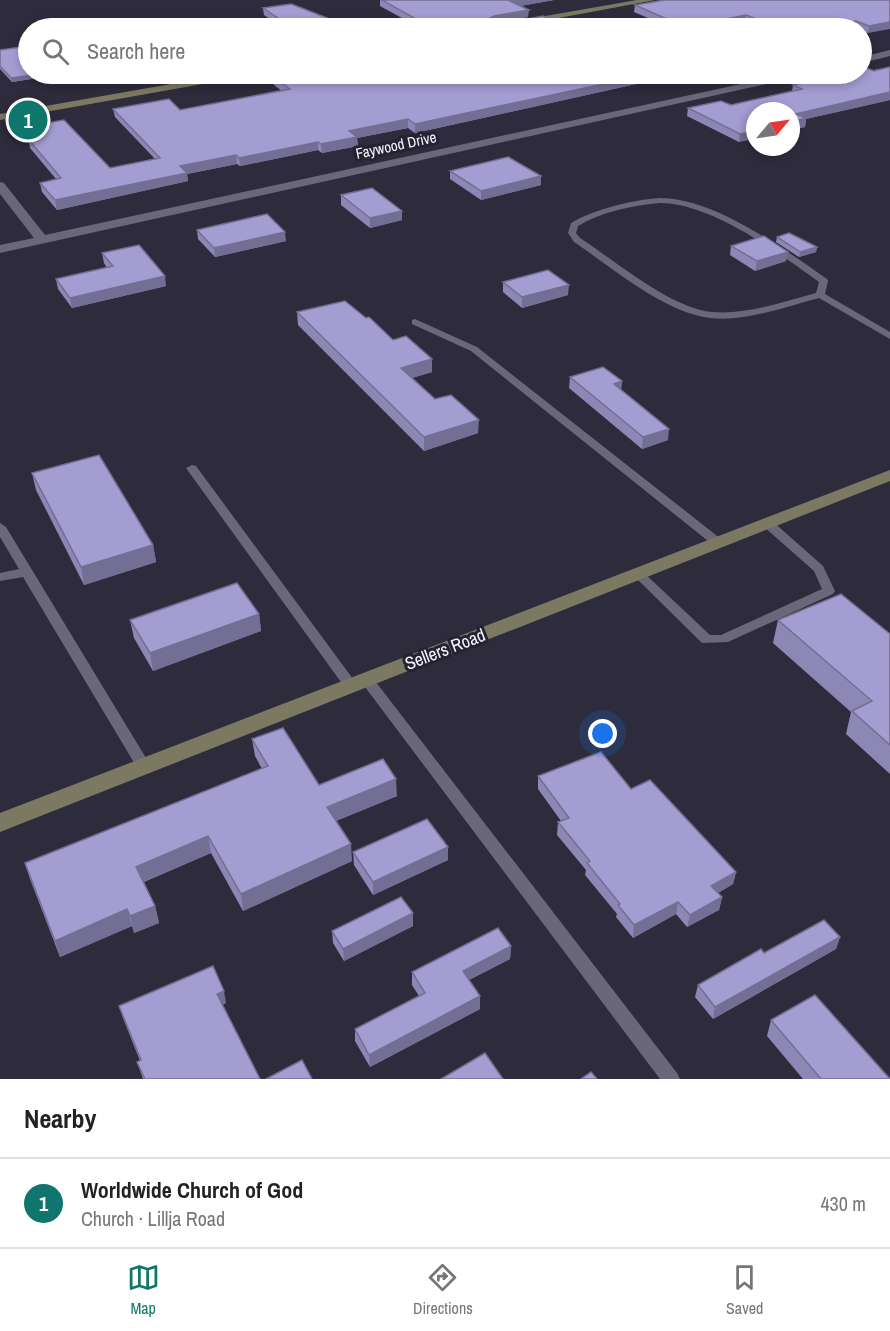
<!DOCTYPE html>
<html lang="en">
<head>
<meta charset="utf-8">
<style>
  :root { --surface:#fff; --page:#f6f6f6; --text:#222; --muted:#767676; --line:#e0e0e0; --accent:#0f766e }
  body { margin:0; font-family:"Archivo Narrow",sans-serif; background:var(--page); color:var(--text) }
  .compass { position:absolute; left:746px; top:102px; width:54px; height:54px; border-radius:50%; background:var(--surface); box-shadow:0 3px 9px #0003; rotate:61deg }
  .you { position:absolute; left:603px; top:734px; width:21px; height:21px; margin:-15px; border:4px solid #fff; border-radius:50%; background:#1a73e8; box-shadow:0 0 0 9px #1a73e833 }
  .badge { display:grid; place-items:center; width:39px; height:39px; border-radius:50%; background:var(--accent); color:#fff; font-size:20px; font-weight:700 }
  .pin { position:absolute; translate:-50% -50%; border:3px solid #fff; box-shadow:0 2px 6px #0006 }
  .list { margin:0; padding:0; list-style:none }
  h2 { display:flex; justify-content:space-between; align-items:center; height:78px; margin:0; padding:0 24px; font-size:26px }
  h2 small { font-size:20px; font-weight:400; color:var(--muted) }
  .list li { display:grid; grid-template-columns:39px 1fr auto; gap:18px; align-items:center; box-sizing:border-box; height:90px; padding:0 24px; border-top:2px solid var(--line) }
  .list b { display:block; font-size:22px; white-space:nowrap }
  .list p { margin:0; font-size:20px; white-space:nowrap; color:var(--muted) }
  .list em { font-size:20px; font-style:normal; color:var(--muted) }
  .icon { flex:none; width:33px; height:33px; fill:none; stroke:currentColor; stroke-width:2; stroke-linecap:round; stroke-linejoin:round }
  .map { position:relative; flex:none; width:890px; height:1079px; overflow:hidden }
  .search { position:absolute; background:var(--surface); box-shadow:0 3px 9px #0003; left:18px; right:18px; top:18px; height:66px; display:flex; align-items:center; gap:15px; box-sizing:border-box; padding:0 21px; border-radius:33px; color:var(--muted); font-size:22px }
  .sheet { height:168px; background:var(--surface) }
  nav { display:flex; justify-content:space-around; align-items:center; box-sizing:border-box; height:84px; border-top:2px solid var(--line); background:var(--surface); font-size:16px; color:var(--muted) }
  nav a { display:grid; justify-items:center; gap:3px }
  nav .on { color:var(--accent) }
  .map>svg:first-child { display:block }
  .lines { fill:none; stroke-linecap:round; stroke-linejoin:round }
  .lane { fill:#696779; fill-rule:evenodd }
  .street { fill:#696779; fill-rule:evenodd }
  .secondary { fill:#7c7963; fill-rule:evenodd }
  .wall { fill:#8d87b5 }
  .shaded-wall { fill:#736e93 }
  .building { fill:#a49dd2; stroke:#736e93; stroke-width:1.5 }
  .labels { text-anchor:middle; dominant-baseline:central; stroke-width:6; stroke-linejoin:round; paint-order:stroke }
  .far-street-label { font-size:15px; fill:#f5f4fe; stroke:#252232 }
  .street-label { font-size:18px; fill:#f5f4fe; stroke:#252232 }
</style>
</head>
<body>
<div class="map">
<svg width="890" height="1079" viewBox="0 0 890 1079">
  <rect width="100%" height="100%" fill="#2e2c3c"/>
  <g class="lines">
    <g class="lane">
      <path d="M660,198C714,198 784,249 827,279L828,281L825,294L890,332V339L819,298C784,307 746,322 710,318C663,312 613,268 574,242L568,233L571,223C594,209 633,200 660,198ZM660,203C711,203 779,253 819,282L816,293C782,302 747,315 712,312C672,309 614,260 580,238L576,233L578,226C601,212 634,205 660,203Z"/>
      <path d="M415,319L477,347L721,539L723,542L721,545H713L471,351L412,324V320Z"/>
      <path d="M192,465L196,466L356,683L358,686L356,689H346L186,468Z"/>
      <path d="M767,519L771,520L823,566L835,591L833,594L728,642L702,643L632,574L638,570L642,571L710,635H721L822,589L814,571L763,526L761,523L763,520Z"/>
      <path d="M0,523L6,527L149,763L151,767L149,771L144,773L139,771L23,577L0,581V573L19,569L0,537Z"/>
      <path d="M367,675L372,677L677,1073L680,1079H660L362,683L360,680L362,677Z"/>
    </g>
    <g class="street">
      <path d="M890,50V56L862,63V57Z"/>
      <path d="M787,74H803L798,77L0,253V245L34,238L0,194V182L4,183L45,235Z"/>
    </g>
    <g class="secondary">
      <path d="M637,0H655L506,28H489L494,25Z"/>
      <path d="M228,74H247L242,77L0,120V114Z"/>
      <path d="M890,470V481L0,832V813Z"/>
    </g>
  </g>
  <g class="wall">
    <path d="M380,0H554L520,6L528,17L495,22L569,28H420L380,6Z"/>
    <path d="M890,0L868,33L861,31V28H761L745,22L714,28H671L634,12L635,5L698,1Z"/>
    <path d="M263,8L354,28H283L264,15Z"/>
    <path d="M0,50L57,75L12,82L0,69Z"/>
    <path d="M890,67V100L806,119L805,127L791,130V111L739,142L687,116L688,108L731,105L792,91L793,85Z"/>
    <path d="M434,74L646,75L645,82L415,133L408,128L357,138L358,146L322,153L318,150L240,166L237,164L187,174L188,181L57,210L42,192L40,183L56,179L30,148L29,140L35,139L31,134L29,126L110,168L155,159L115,117L113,109L180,110L282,91L274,85L273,77Z"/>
    <path d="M450,171L541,176V185L481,200L450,179Z"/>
    <path d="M341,195L402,220L370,228L341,205Z"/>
    <path d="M197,230L286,241L215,257L198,239Z"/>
    <path d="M777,237L817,247L816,252L799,257L776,242Z"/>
    <path d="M731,246L786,261L755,271L730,255Z"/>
    <path d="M102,253L166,286L72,308L58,289L56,279L107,268L104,263Z"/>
    <path d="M503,282L568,295L522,308L503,292Z"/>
    <path d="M297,312L393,340L432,359V372L412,378L435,399L478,433L424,451L298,325Z"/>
    <path d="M570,377L622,381L621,389L668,440L642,449L569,388Z"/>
    <path d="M32,473L153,545L156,562L84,585L36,490Z"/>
    <path d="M259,614L261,631L153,671L134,638L130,620Z"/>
    <path d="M778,620L890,634V774L846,734L851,712L773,643Z"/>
    <path d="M252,739L319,785L397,796L336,821L352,861L243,911L211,853L144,882L155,906L159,923L134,933L132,926L60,957L30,879L25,863L262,769L255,756Z"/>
    <path d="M538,776L736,872L733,884L718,893L722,897L719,910L687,927L676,914L633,938L616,917L617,914L585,875L586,870L557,835L558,822L561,821L538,789Z"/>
    <path d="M353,852L448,860L373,895L354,865Z"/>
    <path d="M413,913V926L344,961L333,943L332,931Z"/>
    <path d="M840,937L836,949L713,1019L695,997L698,985L764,953Z"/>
    <path d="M511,946L510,959L469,980L480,1009L370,1067L355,1041V1029L419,996L412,985V972Z"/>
    <path d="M226,1003L222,1005L260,1079H143L137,1062L140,1061L123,1018L119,1006Z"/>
    <path d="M771,1020L890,1079H803L767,1036Z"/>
  </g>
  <g class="shaded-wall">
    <path d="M513,0H554L509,8L510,1Z"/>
    <path d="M529,10L528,17L494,23L488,26V19L494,16Z"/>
    <path d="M746,15L745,22L714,28H685V27Z"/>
    <path d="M856,21L855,28H822Z"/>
    <path d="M890,22V29L868,33L869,26Z"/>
    <path d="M354,25V28H335Z"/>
    <path d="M41,74H56L57,75L12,82L11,78Z"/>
    <path d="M646,75L645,82L415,133V124Z"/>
    <path d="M890,92V100L806,119L805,127L791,130V122L796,114Z"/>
    <path d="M408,119V128L357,138L358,146L322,153L321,144L349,131Z"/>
    <path d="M755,131V139L739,142L740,134Z"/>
    <path d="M318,142V150L240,166L239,158Z"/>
    <path d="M236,155L237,164L187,174L188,181L57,210L55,200L180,166Z"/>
    <path d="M541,176V185L481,200V191Z"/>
    <path d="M402,211V220L370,228V218Z"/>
    <path d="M285,232L286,241L215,257L214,248Z"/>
    <path d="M817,247L816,252L799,257L800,252Z"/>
    <path d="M788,252L786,261L755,271L757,261Z"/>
    <path d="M165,276L166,286L72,308L70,298Z"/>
    <path d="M569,285L568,295L522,308V297Z"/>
    <path d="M432,359V372L402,381L401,368Z"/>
    <path d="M622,381L621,392L614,384Z"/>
    <path d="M479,420L478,433L424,451V437Z"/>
    <path d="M669,429L668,440L642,449L643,437Z"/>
    <path d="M153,545L156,562L84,585L81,567Z"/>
    <path d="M259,614L261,631L153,671L150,653Z"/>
    <path d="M396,779L397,796L328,824L327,807Z"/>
    <path d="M208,836L211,853L140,883L136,867Z"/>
    <path d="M351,844L352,861L243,911L241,894Z"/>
    <path d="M448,847V860L373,895V882Z"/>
    <path d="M736,872L733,884L709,898L711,886Z"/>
    <path d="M722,897L719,910L687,927L690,915Z"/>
    <path d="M678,902L676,914L633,938L634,925Z"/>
    <path d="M155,906L159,923L134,933L130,916Z"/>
    <path d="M127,909L132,926L60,957L55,941Z"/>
    <path d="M413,913V926L344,961L343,949Z"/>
    <path d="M840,937L836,949L713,1019L715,1007Z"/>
    <path d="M511,946L510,959L463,983V971Z"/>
    <path d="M224,991L226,1003L219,1006L217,994Z"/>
    <path d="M480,996V1009L370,1067L369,1055Z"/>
  </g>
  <g class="building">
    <path d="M382,0H513L510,1L529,10L494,16L488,19L487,22L507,23L543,16L569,28H432Z"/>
    <path d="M665,0H890V22L869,26L856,21L822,28H780L746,15L685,27L635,5Z"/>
    <path d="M291,4L340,23L349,22L354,25L335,28H293L263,8Z"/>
    <path d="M28,46V74H41L11,78L0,66V50Z"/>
    <path d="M890,67V92L796,114L806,118L791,122V111H755V131L740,134L688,108L721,101L731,105L802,89L793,85L845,74H861V70L867,68L874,71Z"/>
    <path d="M292,74H643L646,75L415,124L408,119L349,131L357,137L321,144L318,142L239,158L236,155L180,166L187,173L55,200L40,183L61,178L29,140L39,138L29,126L64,120L110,168L160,158L113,109L169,99L180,110L290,89L273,77Z"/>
    <path d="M508,157L541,176L481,191L450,171Z"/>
    <path d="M372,188L402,211L370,218L341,195Z"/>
    <path d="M267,214L285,232L214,248L197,230Z"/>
    <path d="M789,233L817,247L800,252L777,237Z"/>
    <path d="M764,236L788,252L757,261L731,246Z"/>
    <path d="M139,245L165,276L70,298L56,279L113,266L102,253Z"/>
    <path d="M548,270L569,285L522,297L503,282Z"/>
    <path d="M345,301L366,318L369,317L393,340L406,336L432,359L401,368L435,399L451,395L479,420L424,437L297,312Z"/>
    <path d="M603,367L622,381L614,384L669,429L643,437L570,377Z"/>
    <path d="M99,455L153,545L81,567L32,473Z"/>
    <path d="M237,583L259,614L150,653L130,620Z"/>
    <path d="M841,594L890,634V745L852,711L872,701L778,620Z"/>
    <path d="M283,728L319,785L383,759L396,779L327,807L351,844L241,894L208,836L136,867L155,906L130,916L127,909L55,941L25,863L268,766L252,739Z"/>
    <path d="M601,752L631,789L650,780L736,872L711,886L722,897L690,915L678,902L634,925L618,905L620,904L587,863L590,861L558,822L569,818L538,776Z"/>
    <path d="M427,819L448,847L373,882L353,852Z"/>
    <path d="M401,897L413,913L343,949L332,931Z"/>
    <path d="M824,920L840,937L715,1007L698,985L761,949L764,953Z"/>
    <path d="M498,928L511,946L463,971L480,996L369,1055L355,1029L425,993L412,972Z"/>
    <path d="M213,966L224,991L217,994L260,1079H145L137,1062L141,1060L119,1006Z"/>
    <path d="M815,995L890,1079H821L771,1020Z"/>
    <path d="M485,1053L503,1079H441Z"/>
    <path d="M302,1060L312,1079H266Z"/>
    <path d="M591,1072L597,1079H581Z"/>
  </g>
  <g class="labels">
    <g class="far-street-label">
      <text transform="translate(396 145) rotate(-12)">Faywood Drive</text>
    </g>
    <g class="street-label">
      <text transform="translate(445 649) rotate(-21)">Sellers Road</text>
    </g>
  </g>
</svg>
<svg class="compass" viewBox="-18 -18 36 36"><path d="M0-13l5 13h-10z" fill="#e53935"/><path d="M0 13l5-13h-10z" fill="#767676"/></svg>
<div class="you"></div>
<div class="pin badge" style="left:28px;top:120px">1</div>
<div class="search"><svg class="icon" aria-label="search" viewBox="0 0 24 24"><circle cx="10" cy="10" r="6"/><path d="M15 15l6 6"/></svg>Search here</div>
</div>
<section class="sheet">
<h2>Nearby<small></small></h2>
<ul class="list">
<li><span class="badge">1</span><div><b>Worldwide Church of God</b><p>Church · Lillja Road</p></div><em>430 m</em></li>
</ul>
</section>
<nav>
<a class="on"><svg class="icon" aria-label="map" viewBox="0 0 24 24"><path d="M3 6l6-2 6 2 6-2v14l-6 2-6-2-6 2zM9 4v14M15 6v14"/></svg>Map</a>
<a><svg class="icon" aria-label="directions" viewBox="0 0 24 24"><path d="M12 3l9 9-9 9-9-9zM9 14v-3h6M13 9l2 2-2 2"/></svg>Directions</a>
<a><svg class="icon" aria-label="saved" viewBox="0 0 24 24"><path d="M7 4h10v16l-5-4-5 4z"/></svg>Saved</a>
</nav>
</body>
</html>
